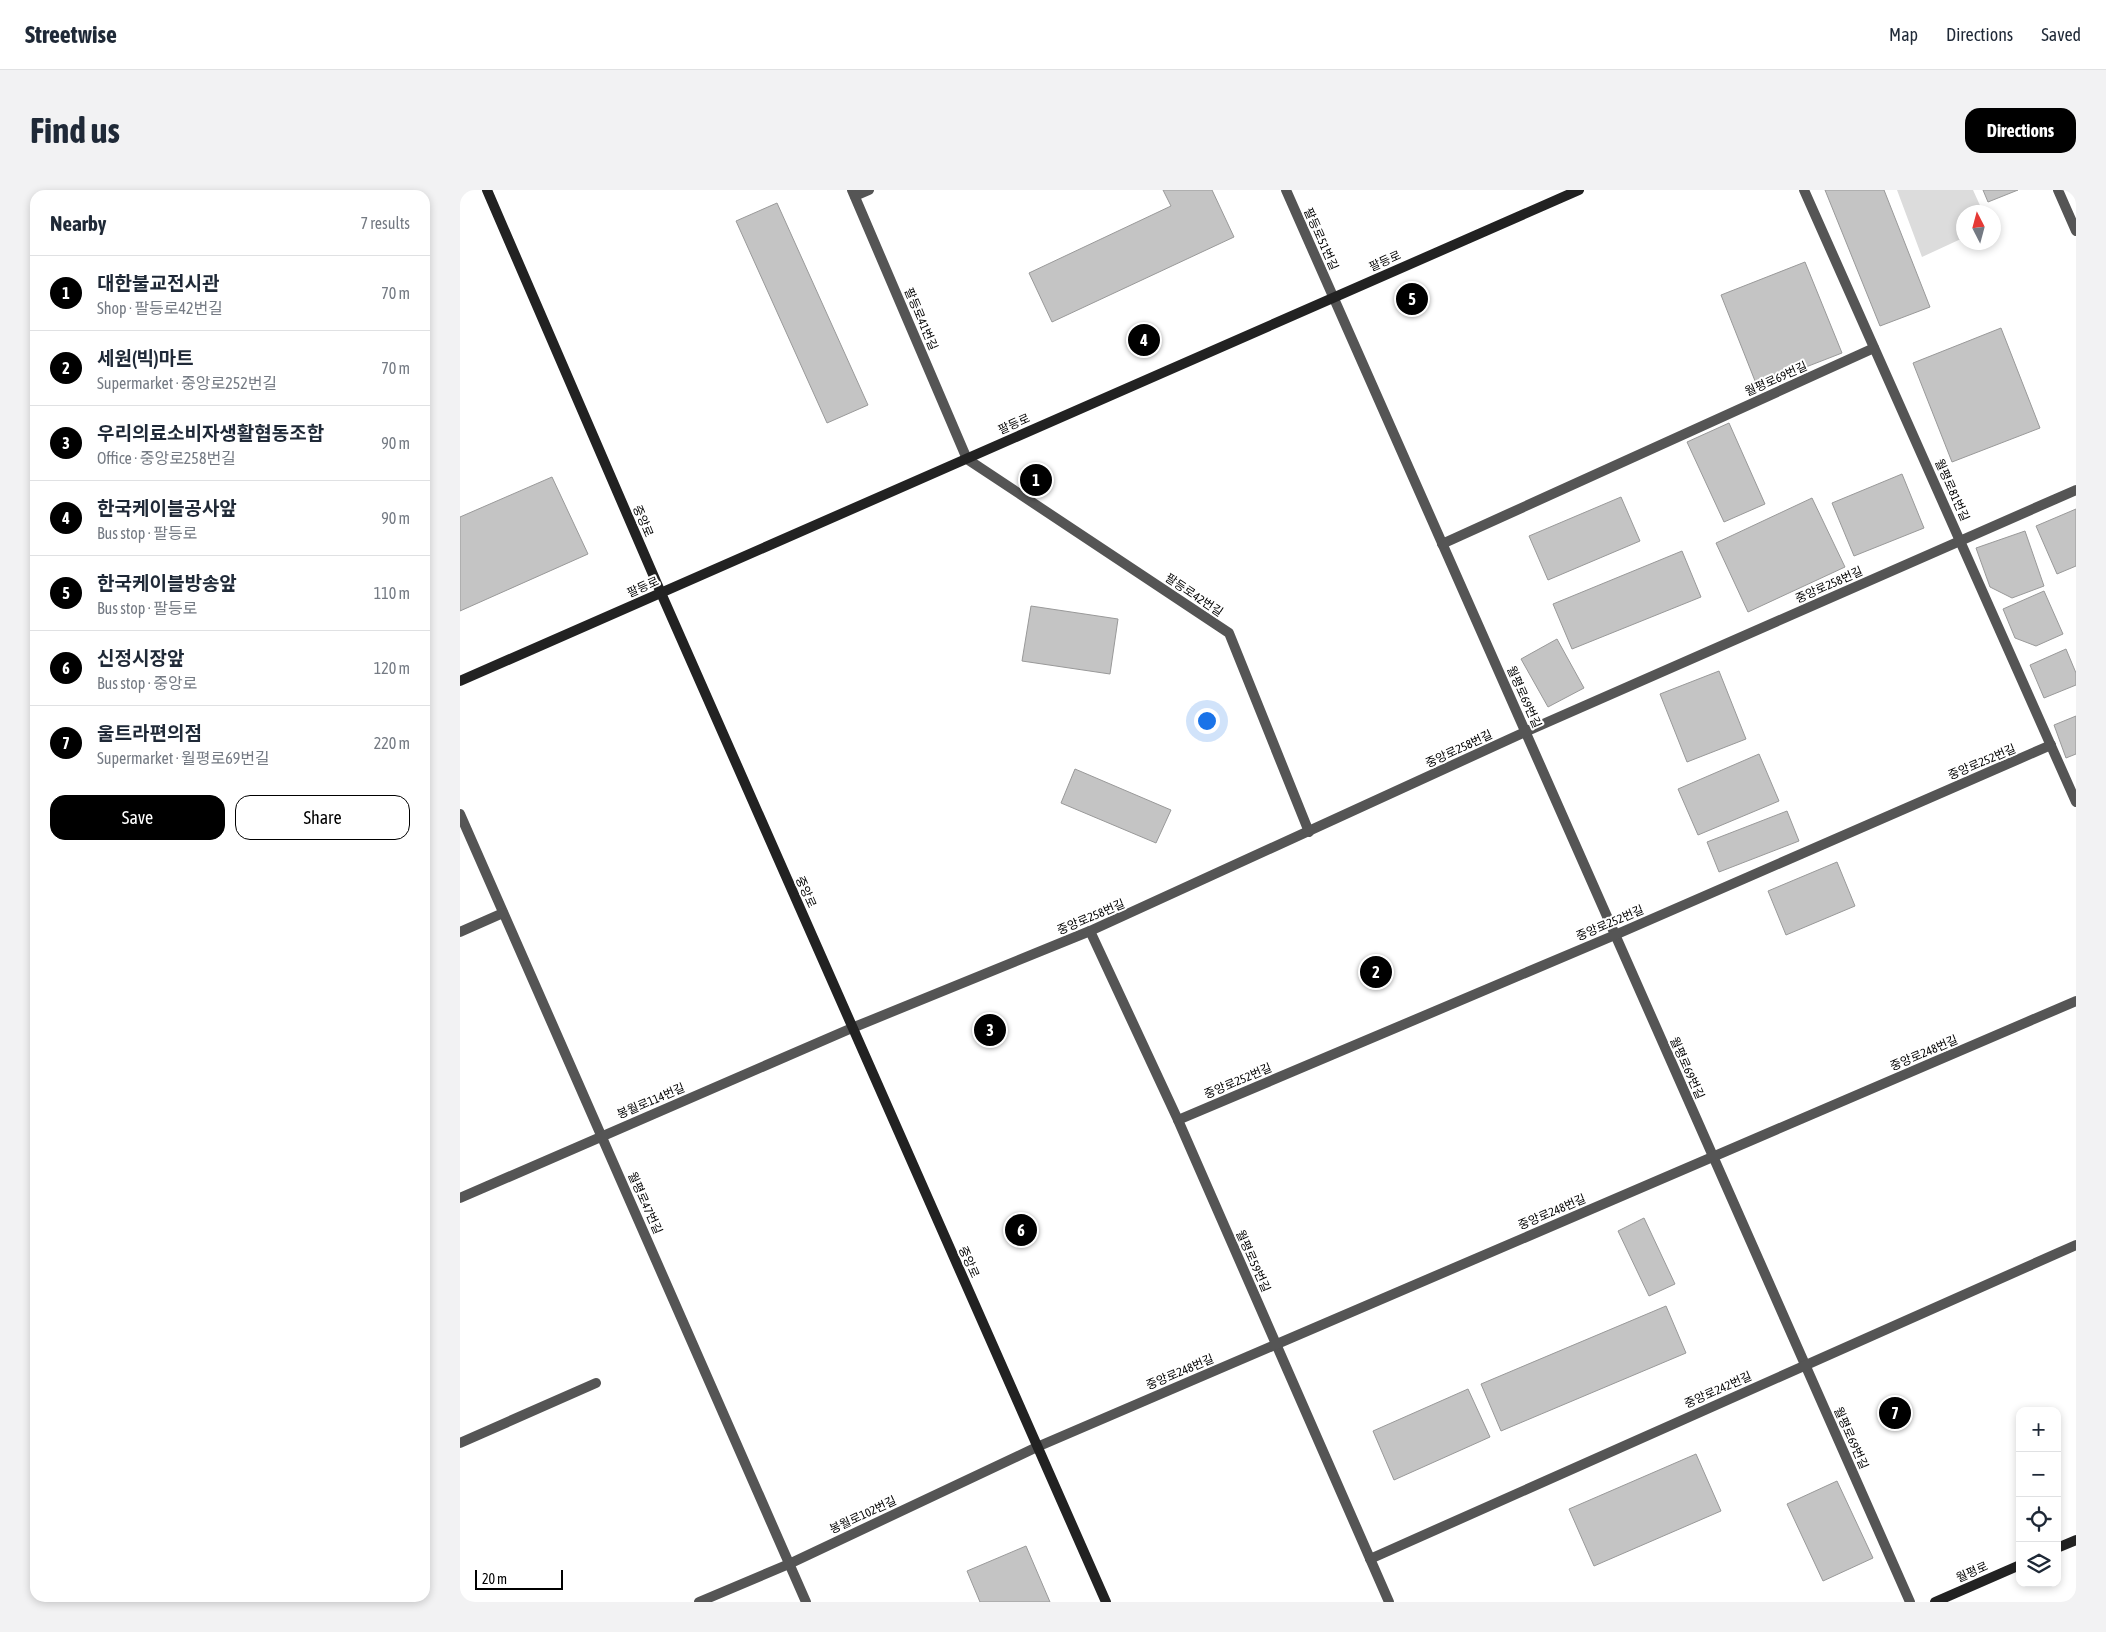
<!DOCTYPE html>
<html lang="en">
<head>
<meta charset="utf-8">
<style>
  :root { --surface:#fff; --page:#f2f2f3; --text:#1f2937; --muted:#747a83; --line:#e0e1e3; --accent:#000 }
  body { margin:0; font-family:"Asap Condensed","Noto Sans KR",sans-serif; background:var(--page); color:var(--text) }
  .controls { position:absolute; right:15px; bottom:15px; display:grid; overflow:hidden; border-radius:10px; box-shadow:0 2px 8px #0003 }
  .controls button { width:45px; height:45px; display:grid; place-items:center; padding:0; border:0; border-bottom:1px solid var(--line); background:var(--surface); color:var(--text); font:25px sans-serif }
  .compass { position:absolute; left:1496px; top:15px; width:45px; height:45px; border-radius:50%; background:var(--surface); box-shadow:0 2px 8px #0003; rotate:354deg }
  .scale { position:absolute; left:15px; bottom:12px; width:88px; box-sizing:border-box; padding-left:5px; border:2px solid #000; border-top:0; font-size:14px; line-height:18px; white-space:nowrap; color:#000; -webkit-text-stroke:4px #fff; paint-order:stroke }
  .you { position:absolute; left:746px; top:530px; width:18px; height:18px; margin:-12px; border:4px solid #fff; border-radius:50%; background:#1a73e8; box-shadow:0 0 0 8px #1a73e833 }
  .badge { display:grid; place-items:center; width:32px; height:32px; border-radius:50%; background:var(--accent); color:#fff; font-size:16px; font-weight:700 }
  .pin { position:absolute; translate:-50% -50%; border:2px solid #fff; box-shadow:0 1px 5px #0006 }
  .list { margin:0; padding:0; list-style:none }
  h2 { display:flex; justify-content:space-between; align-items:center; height:65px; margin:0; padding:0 20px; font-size:21px }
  h2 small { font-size:16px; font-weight:400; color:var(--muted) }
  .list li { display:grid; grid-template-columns:32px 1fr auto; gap:15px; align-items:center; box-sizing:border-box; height:75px; padding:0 20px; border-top:1px solid var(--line) }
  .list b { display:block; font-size:19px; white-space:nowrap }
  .list p { margin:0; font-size:16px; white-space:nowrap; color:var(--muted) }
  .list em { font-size:16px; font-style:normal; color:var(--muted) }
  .actions { display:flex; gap:10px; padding:15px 20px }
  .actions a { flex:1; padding:11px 0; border:1px solid var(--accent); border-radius:15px; text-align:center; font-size:18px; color:var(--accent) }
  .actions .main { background:var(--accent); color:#fff }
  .icon { flex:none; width:28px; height:28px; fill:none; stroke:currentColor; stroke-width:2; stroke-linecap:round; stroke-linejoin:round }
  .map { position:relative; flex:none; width:1616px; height:1412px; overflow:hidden; border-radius:15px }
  header { display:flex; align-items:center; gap:30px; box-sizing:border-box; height:70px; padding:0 25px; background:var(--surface); border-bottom:1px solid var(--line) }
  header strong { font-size:24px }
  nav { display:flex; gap:28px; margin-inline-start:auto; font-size:18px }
  .intro { display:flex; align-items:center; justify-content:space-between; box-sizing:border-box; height:120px; padding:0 30px }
  h1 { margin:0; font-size:35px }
  .button { padding:12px 22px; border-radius:15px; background:var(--accent); color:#fff; font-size:18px; font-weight:700 }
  main { display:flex; gap:30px; padding:0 30px }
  aside { flex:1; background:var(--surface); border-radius:15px; box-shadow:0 2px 8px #0003 }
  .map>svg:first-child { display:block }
  .green { fill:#dcdcdc }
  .building { fill:#c4c4c4; stroke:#999 }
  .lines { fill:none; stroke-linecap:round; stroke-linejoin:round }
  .street { stroke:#555; stroke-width:10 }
  .secondary { stroke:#222; stroke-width:10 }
  .labels { text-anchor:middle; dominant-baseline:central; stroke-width:4; stroke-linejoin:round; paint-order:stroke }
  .street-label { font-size:12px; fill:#000; stroke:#fff }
</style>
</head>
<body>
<header>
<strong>Streetwise</strong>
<nav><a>Map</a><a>Directions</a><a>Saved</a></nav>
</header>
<div class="intro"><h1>Find us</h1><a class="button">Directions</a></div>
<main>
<aside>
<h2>Nearby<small>7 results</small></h2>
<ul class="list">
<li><span class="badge">1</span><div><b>대한불교전시관</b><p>Shop · 팔등로42번길</p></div><em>70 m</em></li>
<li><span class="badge">2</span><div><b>세원(빅)마트</b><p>Supermarket · 중앙로252번길</p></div><em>70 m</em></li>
<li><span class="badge">3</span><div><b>우리의료소비자생활협동조합</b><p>Office · 중앙로258번길</p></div><em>90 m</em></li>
<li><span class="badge">4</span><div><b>한국케이블공사앞</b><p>Bus stop · 팔등로</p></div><em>90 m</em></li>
<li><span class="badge">5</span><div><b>한국케이블방송앞</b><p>Bus stop · 팔등로</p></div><em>110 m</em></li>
<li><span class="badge">6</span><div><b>신정시장앞</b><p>Bus stop · 중앙로</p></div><em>120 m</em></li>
<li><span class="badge">7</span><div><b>울트라편의점</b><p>Supermarket · 월평로69번길</p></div><em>220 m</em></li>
</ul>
<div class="actions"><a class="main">Save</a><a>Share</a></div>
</aside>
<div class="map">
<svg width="1616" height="1412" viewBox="0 0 1616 1412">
  <rect width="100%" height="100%" fill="#fff"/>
  <path class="green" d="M1437,0H1513L1523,22H1504L1503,48L1462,67Z"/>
  <g class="building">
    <path d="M703,0H752L774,47L592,132L569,83L711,16Z"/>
    <path d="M1365,0H1424L1470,117L1420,136Z"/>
    <path d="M1523,0H1558L1528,12Z"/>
    <path d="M317,13L408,215L367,233L276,31Z"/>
    <path d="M1345,72L1382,163L1297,196L1261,105Z"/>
    <path d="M1541,138L1580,238L1492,272L1453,173Z"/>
    <path d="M1269,233L1305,314L1264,332L1227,252Z"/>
    <path d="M1442,284L1464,338L1394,366L1372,313Z"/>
    <path d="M92,287L128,364L0,421V327Z"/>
    <path d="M1161,307L1180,351L1088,390L1069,346Z"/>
    <path d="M1352,308L1385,377L1288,422L1256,353Z"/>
    <path d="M1616,319V376L1597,384L1576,336Z"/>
    <path d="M1565,341L1584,396L1552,408L1530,397L1516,358Z"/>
    <path d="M1222,361L1241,407L1112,459L1093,414Z"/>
    <path d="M1584,401L1603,444L1576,456L1555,448L1543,419Z"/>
    <path d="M571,416L658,429L650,484L562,471Z"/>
    <path d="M1097,449L1124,498L1088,517L1061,469Z"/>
    <path d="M1606,459L1616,483V495L1584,508L1570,475Z"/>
    <path d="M1259,481L1286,549L1227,572L1200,504Z"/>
    <path d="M1616,526V564L1606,568L1594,535Z"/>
    <path d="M1299,564L1319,611L1238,645L1218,599Z"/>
    <path d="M615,579L711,620L696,653L601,613Z"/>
    <path d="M1327,621L1339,651L1259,682L1247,652Z"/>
    <path d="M1377,672L1395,716L1326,745L1308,701Z"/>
    <path d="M1184,1028L1215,1094L1189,1106L1158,1041Z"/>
    <path d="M1206,1116L1226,1163L1041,1241L1021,1194Z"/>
    <path d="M1008,1199L1030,1247L934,1290L913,1241Z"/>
    <path d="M1236,1264L1261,1321L1134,1376L1109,1319Z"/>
    <path d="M1377,1291L1413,1368L1363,1391L1327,1314Z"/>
    <path d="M566,1356L590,1412H520L507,1381Z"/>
  </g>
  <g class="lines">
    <g class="street">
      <path d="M392,0L507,269L769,443L849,642"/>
      <path d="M826,0L1450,1412"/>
      <path d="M1344,0L1616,612"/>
      <path d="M1598,0L1616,41"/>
      <path d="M395,6L409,0"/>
      <path d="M982,354L1414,158"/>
      <path d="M0,624L346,1412"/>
      <path d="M630,741L718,930L929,1412"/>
      <path d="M0,742L43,723"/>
      <path d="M718,930L1155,745L1591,555"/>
      <path d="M0,1008L392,838L630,741L1065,542L1616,300"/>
      <path d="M0,1253L136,1193"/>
      <path d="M910,1369L1616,1055"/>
      <path d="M239,1412L329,1374L577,1257L1616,811"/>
    </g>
    <g class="secondary">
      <path d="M27,0L201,403L646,1412"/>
      <path d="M0,491L1119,0"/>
      <path d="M1597,1358L1616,1350"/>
      <path d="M1475,1412L1560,1375"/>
    </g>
  </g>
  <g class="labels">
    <g class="street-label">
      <text transform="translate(861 49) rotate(66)">팔등로51번길</text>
      <text transform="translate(925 71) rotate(-24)">팔등로</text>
      <text transform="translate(461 129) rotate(67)">팔등로41번길</text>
      <text transform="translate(1316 189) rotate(-24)">월평로69번길</text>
      <text transform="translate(554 234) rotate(-24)">팔등로</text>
      <text transform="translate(1492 300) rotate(66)">월평로81번길</text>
      <text transform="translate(183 331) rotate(67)">중앙로</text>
      <text transform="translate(1369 395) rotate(-24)">중앙로258번길</text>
      <text transform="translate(183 397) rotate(-24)">팔등로</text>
      <text transform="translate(734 405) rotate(34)">팔등로42번길</text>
      <text transform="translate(1064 507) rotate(66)">월평로69번길</text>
      <text transform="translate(999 559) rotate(-25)">중앙로258번길</text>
      <text transform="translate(1522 572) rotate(-23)">중앙로252번길</text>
      <text transform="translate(346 702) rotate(66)">중앙로</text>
      <text transform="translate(631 727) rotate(-23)">중앙로258번길</text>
      <text transform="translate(1150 733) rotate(-23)">중앙로252번길</text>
      <text transform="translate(1464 863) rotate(-23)">중앙로248번길</text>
      <text transform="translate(1227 878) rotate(66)">월평로69번길</text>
      <text transform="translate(778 891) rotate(-23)">중앙로252번길</text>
      <text transform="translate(191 911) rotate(-23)">봉월로114번길</text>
      <text transform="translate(185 1013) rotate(66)">월평로47번길</text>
      <text transform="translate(1092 1022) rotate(-23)">중앙로248번길</text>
      <text transform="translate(793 1071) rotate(66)">월평로59번길</text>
      <text transform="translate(509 1072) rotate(66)">중앙로</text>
      <text transform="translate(720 1182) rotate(-23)">중앙로248번길</text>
      <text transform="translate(1258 1200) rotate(-24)">중앙로242번길</text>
      <text transform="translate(1391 1248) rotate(66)">월평로69번길</text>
      <text transform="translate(403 1325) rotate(-25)">봉월로102번길</text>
      <text transform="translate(1512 1382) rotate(-24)">월평로</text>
    </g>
  </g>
</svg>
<div class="controls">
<button>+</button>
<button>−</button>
<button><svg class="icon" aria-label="locate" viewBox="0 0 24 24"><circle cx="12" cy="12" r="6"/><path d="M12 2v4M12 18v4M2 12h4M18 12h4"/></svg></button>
<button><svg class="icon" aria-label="layers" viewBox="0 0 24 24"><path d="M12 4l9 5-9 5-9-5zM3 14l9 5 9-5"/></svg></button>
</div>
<svg class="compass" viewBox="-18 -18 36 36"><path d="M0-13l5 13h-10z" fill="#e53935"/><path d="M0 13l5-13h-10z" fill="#747a83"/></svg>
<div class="scale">20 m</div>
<div class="you"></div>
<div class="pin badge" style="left:576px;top:290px">1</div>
<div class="pin badge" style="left:916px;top:782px">2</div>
<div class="pin badge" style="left:530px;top:840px">3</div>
<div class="pin badge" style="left:684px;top:150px">4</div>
<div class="pin badge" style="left:952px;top:109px">5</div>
<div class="pin badge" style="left:561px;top:1040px">6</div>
<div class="pin badge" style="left:1435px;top:1223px">7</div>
</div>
</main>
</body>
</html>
